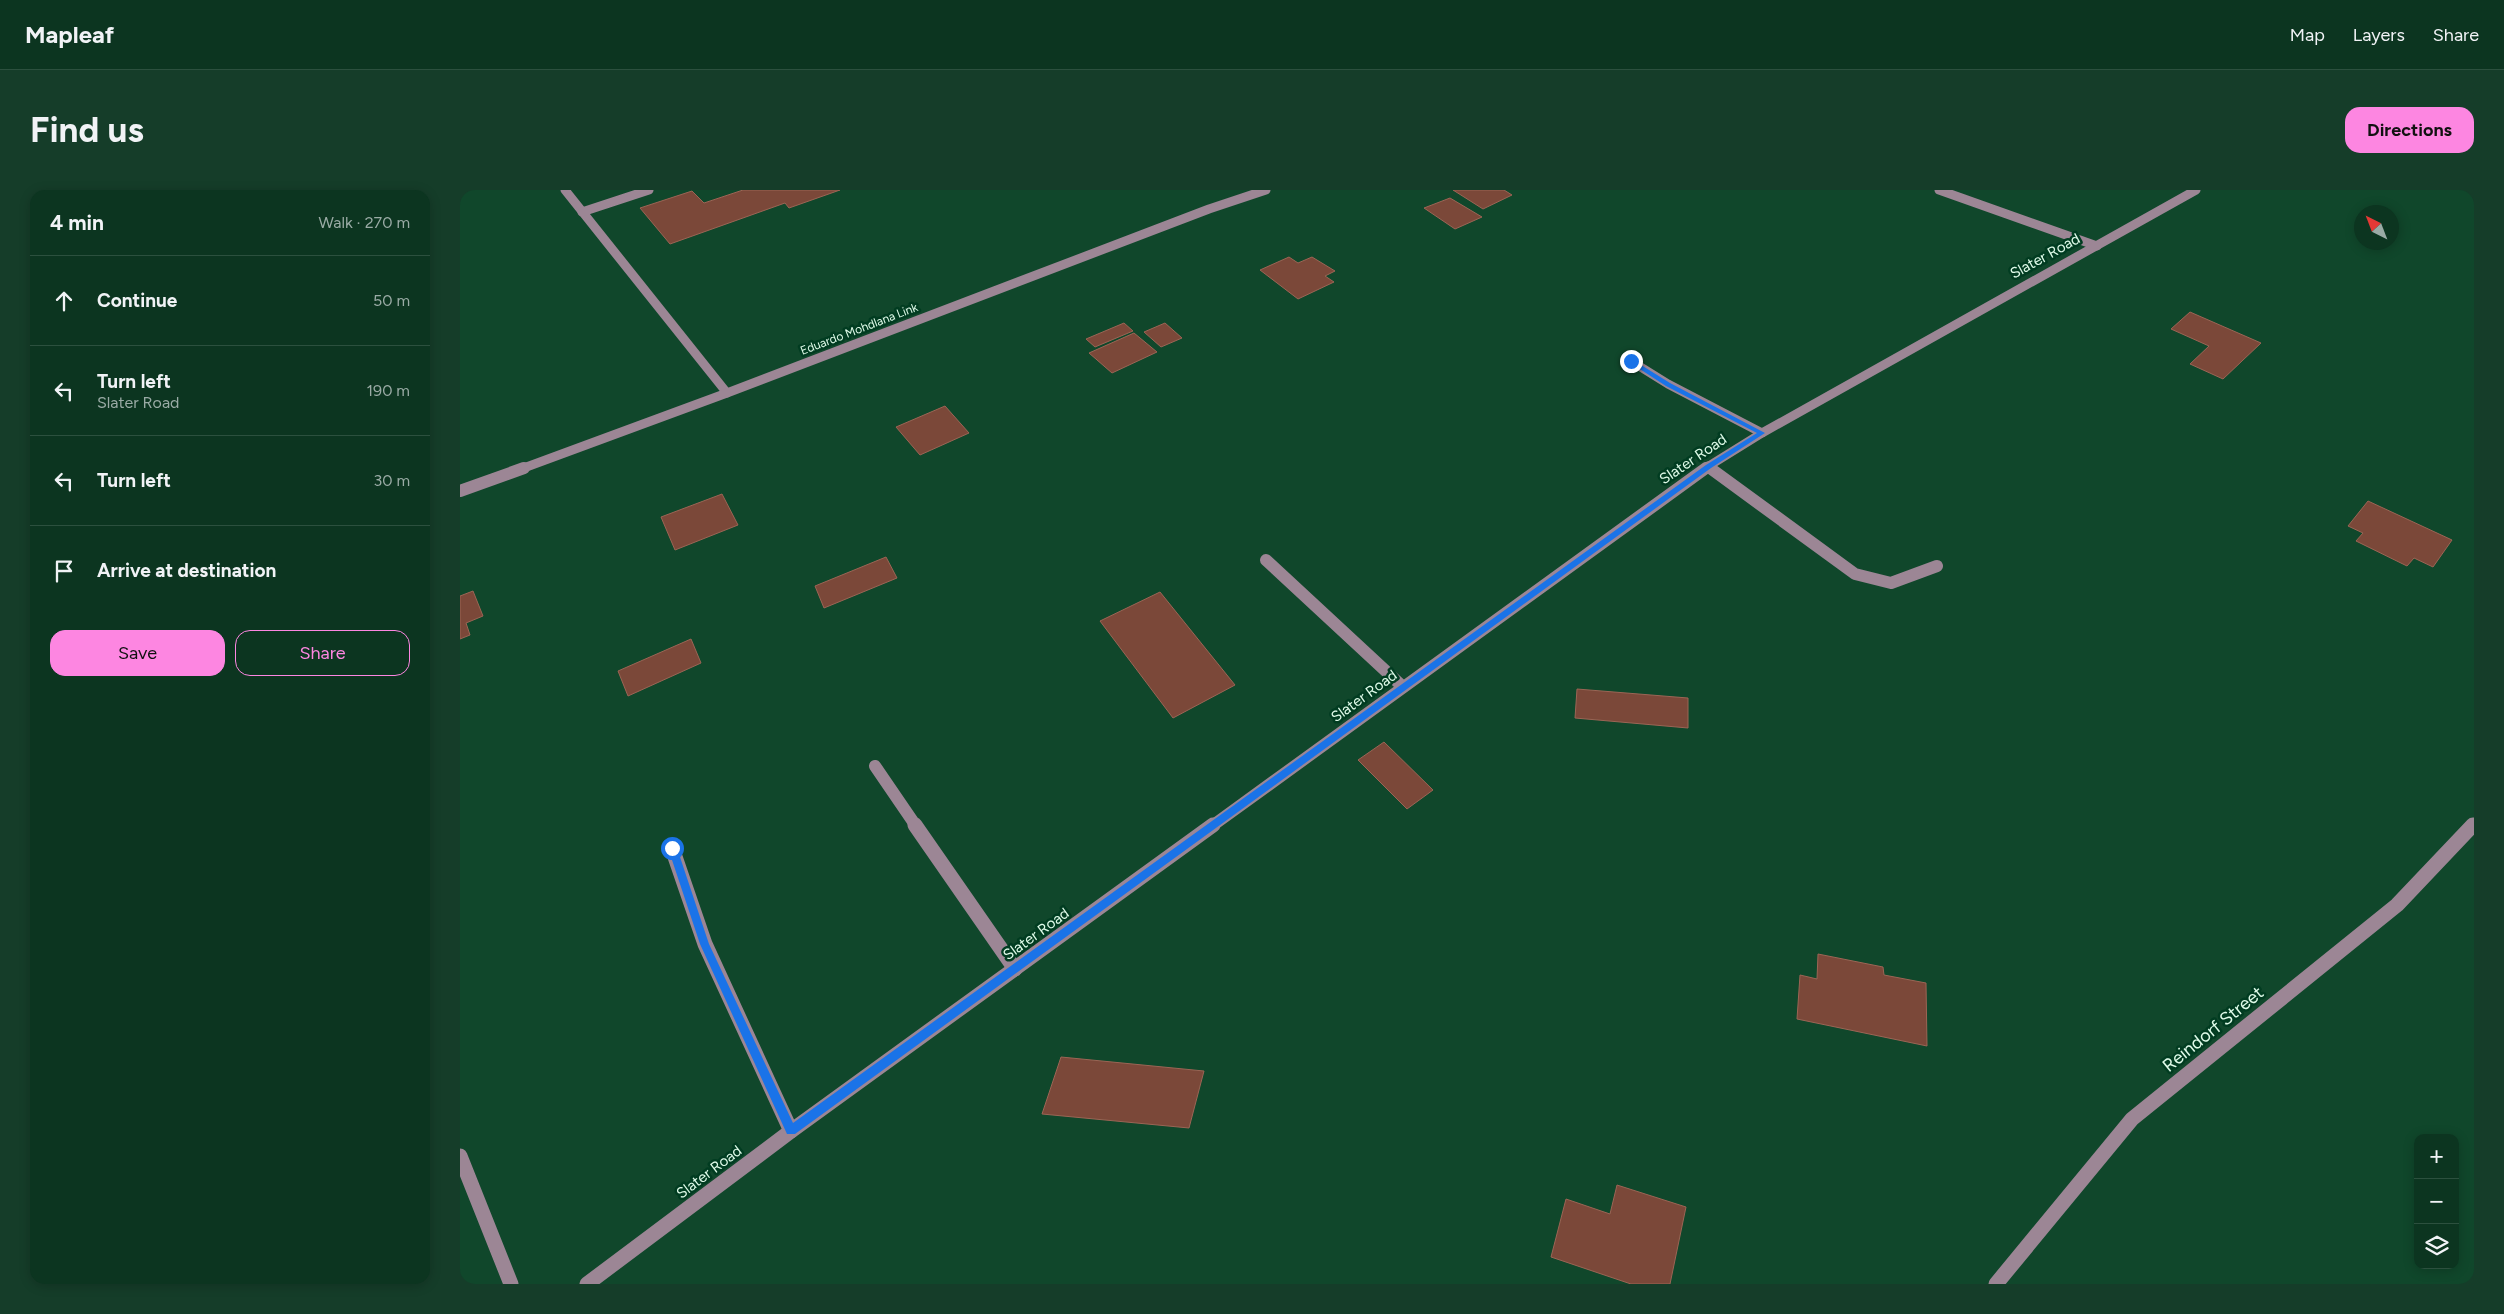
<!DOCTYPE html>
<html lang="en">
<head>
<meta charset="utf-8">
<style>
  :root { --surface:#0c3520; --page:#153d29; --text:#f1f3f6; --muted:#9aaba5; --line:#2c503e; --accent:#fd86e1 }
  body { margin:0; font-family:Figtree,sans-serif; background:var(--page); color:var(--text) }
  .controls { position:absolute; right:15px; bottom:15px; display:grid; overflow:hidden; border-radius:10px; box-shadow:0 2px 12px #0003 }
  .controls button { width:45px; height:45px; display:grid; place-items:center; padding:0; border:0; border-bottom:1px solid var(--line); background:var(--surface); color:var(--text); font:25px sans-serif }
  .compass { position:absolute; left:1894px; top:15px; width:45px; height:45px; border-radius:50%; background:var(--surface); box-shadow:0 2px 12px #0003; rotate:318deg }
  .stop { position:absolute; width:15px; height:15px; margin:-11px; border:4px solid #1a73e8; border-radius:50%; background:#fff }
  .stop.end { background:#1a73e8; border-color:#fff; box-shadow:0 1px 5px #0008 }
  .list { margin:0; padding:0; list-style:none }
  h2 { display:flex; justify-content:space-between; align-items:center; height:65px; margin:0; padding:0 20px; font-size:21px }
  h2 small { font-size:16px; font-weight:400; color:var(--muted) }
  .list li { display:grid; grid-template-columns:32px 1fr auto; gap:15px; align-items:center; box-sizing:border-box; height:90px; padding:0 20px; border-top:1px solid var(--line) }
  .list b { display:block; font-size:19px; white-space:nowrap }
  .list p { margin:0; font-size:16px; white-space:nowrap; color:var(--muted) }
  .list em { font-size:16px; font-style:normal; color:var(--muted) }
  .actions { display:flex; gap:10px; padding:15px 20px }
  .actions a { flex:1; padding:11px 0; border:1px solid var(--accent); border-radius:15px; text-align:center; font-size:18px; color:var(--accent) }
  .actions .main { background:var(--accent); color:#111 }
  .icon { flex:none; width:28px; height:28px; fill:none; stroke:currentColor; stroke-width:2; stroke-linecap:round; stroke-linejoin:round }
  .map { position:relative; flex:none; width:2014px; height:1094px; overflow:hidden; border-radius:15px }
  header { display:flex; align-items:center; gap:30px; box-sizing:border-box; height:70px; padding:0 25px; background:var(--surface); border-bottom:1px solid var(--line) }
  header strong { font-size:24px }
  nav { display:flex; gap:28px; margin-inline-start:auto; font-size:18px }
  .intro { display:flex; align-items:center; justify-content:space-between; box-sizing:border-box; height:120px; padding:0 30px }
  h1 { margin:0; font-size:35px }
  .button { padding:12px 22px; border-radius:15px; background:var(--accent); color:#111; font-size:18px; font-weight:700 }
  main { display:flex; gap:30px; padding:0 30px }
  aside { flex:1; background:var(--surface); border-radius:15px; box-shadow:0 2px 12px #0003 }
  .map>svg:first-child { display:block }
  .building { fill:#7b4839; stroke:#9b6555 }
  .lines { fill:none; stroke-linecap:round; stroke-linejoin:round }
  .minor-far2 { stroke:#9c8695; stroke-width:9 }
  .minor-far1 { stroke:#9c8695; stroke-width:12 }
  .minor { stroke:#9c8695; stroke-width:15 }
  .route { fill:#1a73e8 }
  .labels { text-anchor:middle; dominant-baseline:central; stroke-width:5; stroke-linejoin:round; paint-order:stroke }
  .far-street-label { font-size:12px; fill:#dffbe9; stroke:#013c21 }
  .street-label { font-size:15px; fill:#dffbe9; stroke:#013c21 }
  .near-street-label { font-size:18px; fill:#dffbe9; stroke:#013c21 }
</style>
</head>
<body>
<header>
<strong>Mapleaf</strong>
<nav><a>Map</a><a>Layers</a><a>Share</a></nav>
</header>
<div class="intro"><h1>Find us</h1><a class="button">Directions</a></div>
<main>
<aside>
<h2>4 min<small>Walk · 270 m</small></h2>
<ul class="list">
<li><svg class="icon" aria-label="ahead" viewBox="0 0 24 24"><path d="M12 20V5M6 11l6-6 6 6"/></svg><div><b>Continue</b></div><em>50 m</em></li>
<li><svg class="icon" aria-label="left" viewBox="0 0 24 24"><path d="M17 20v-9H6M10 6l-5 5 5 5"/></svg><div><b>Turn left</b><p>Slater Road</p></div><em>190 m</em></li>
<li><svg class="icon" aria-label="left" viewBox="0 0 24 24"><path d="M17 20v-9H6M10 6l-5 5 5 5"/></svg><div><b>Turn left</b></div><em>30 m</em></li>
<li><svg class="icon" aria-label="arrive" viewBox="0 0 24 24"><path d="M6 21V4h12l-3 4 3 4H6"/></svg><div><b>Arrive at destination</b></div></li>
</ul>
<div class="actions"><a class="main">Save</a><a>Share</a></div>
</aside>
<div class="map">
<svg width="2014" height="1094" viewBox="0 0 2014 1094">
  <rect width="100%" height="100%" fill="#10472b"/>
  <g class="building">
    <path d="M283,0H380L329,18L325,13L210,54L180,18L232,1L244,13Z"/>
    <path d="M993,0H1044L1052,5L1023,19Z"/>
    <path d="M990,8L1022,27L995,39L964,18Z"/>
    <path d="M829,67L838,73L852,67L875,81L865,86L874,92L838,109L800,80Z"/>
    <path d="M1730,122L1801,153L1763,189L1730,174L1749,156L1711,139Z"/>
    <path d="M664,133L673,141L635,157L626,149Z"/>
    <path d="M705,133L722,148L701,157L684,142Z"/>
    <path d="M674,143L697,162L652,183L629,163Z"/>
    <path d="M485,216L509,243L460,265L436,237Z"/>
    <path d="M262,304L278,335L215,360L201,327Z"/>
    <path d="M1908,311L1992,350L1973,377L1954,368L1947,376L1896,351L1903,343L1888,336Z"/>
    <path d="M426,367L437,388L364,418L355,396Z"/>
    <path d="M13,401L23,426L6,433L10,445L0,449V406Z"/>
    <path d="M700,402L775,495L713,528L640,431Z"/>
    <path d="M231,449L241,473L168,506L158,481Z"/>
    <path d="M1117,499L1228,508V538L1115,528Z"/>
    <path d="M924,552L973,600L947,619L898,570Z"/>
    <path d="M1358,764L1423,777L1424,785L1466,793L1467,856L1337,829L1340,785L1357,789Z"/>
    <path d="M601,867L744,881L729,938L582,924Z"/>
    <path d="M1157,995L1226,1017L1210,1094H1171L1091,1067L1106,1009L1150,1024Z"/>
  </g>
  <g class="lines">
    <g class="minor-far2">
      <path d="M105,0L267,203"/>
      <path d="M1479,0L1637,56"/>
      <path d="M122,22L189,0"/>
      <path d="M1171,171L1208,194L1302,243"/>
      <path d="M1248,276L1252,279"/>
      <path d="M61,279L267,203L749,19L806,0"/>
      <path d="M1244,279L1302,243L1736,0"/>
    </g>
    <g class="minor-far1">
      <path d="M1250,278L1395,384L1431,393L1477,376"/>
      <path d="M0,301L64,278"/>
      <path d="M806,370L943,497"/>
      <path d="M415,576L456,636"/>
      <path d="M752,636L1246,278"/>
      <path d="M2012,636L2014,634"/>
    </g>
    <g class="minor">
      <path d="M455,635L555,779"/>
      <path d="M212,658L245,754L331,941"/>
      <path d="M0,966L51,1094"/>
      <path d="M127,1094L331,941L753,635"/>
      <path d="M1536,1094L1672,929L1937,715L2013,635"/>
    </g>
  </g>
  <path class="route" d="M1169,170H1173L1210,193L1305,243L1251,278L335,944H327L240,754L208,658L209,656L212,654L217,658L249,754L333,933L1246,275L1297,243L1206,196L1169,172Z"/>
  <g class="labels">
    <g class="far-street-label">
      <text transform="translate(399 139) rotate(-21)">Eduardo Mohdlana Link</text>
    </g>
    <g class="street-label">
      <text transform="translate(1585 66) rotate(-29)">Slater Road</text>
      <text transform="translate(1233 269) rotate(-34)">Slater Road</text>
      <text transform="translate(904 506) rotate(-36)">Slater Road</text>
      <text transform="translate(576 744) rotate(-36)">Slater Road</text>
      <text transform="translate(249 982) rotate(-37)">Slater Road</text>
    </g>
    <g class="near-street-label">
      <text transform="translate(1753 839) rotate(-39)">Reindorf Street</text>
    </g>
  </g>
</svg>
<div class="controls">
<button>+</button>
<button>−</button>
<button><svg class="icon" aria-label="layers" viewBox="0 0 24 24"><path d="M12 4l9 5-9 5-9-5zM3 14l9 5 9-5"/></svg></button>
</div>
<svg class="compass" viewBox="-18 -18 36 36"><path d="M0-13l5 13h-10z" fill="#e53935"/><path d="M0 13l5-13h-10z" fill="#9aaba5"/></svg>
<div class="stop" style="left:212px;top:658px"></div>
<div class="stop end" style="left:1171px;top:171px"></div>
</div>
</main>
</body>
</html>
